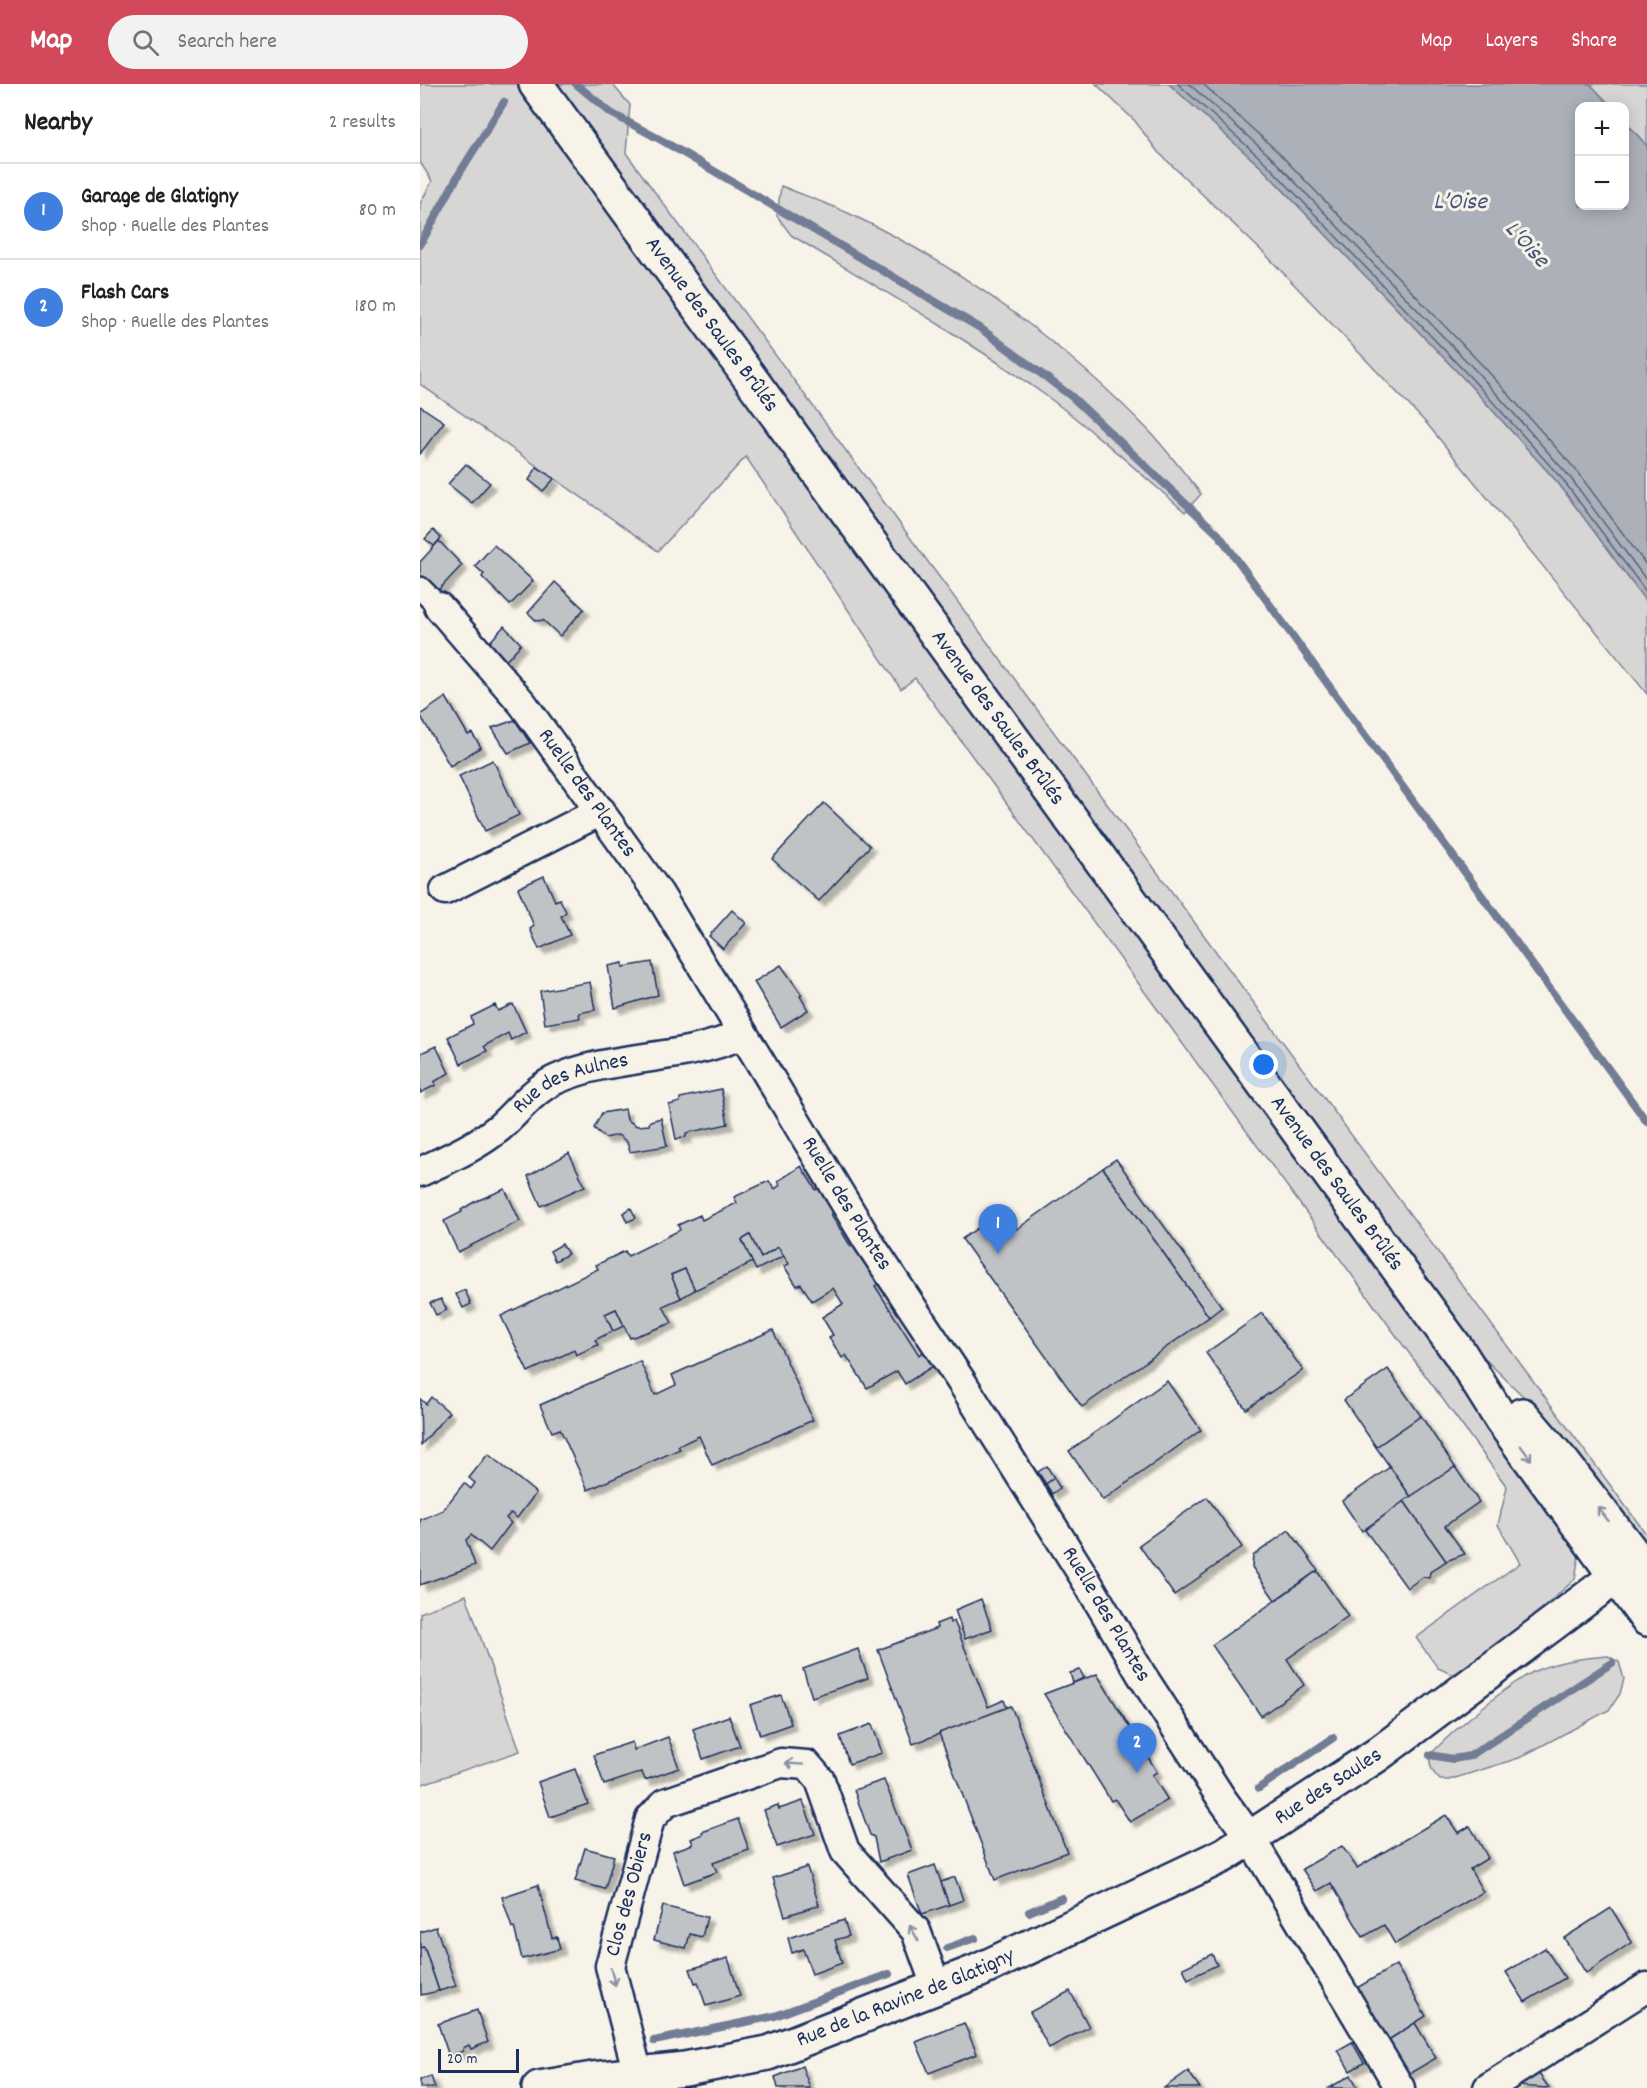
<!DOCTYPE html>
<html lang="en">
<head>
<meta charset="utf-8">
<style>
  :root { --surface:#fff; --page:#f2f2f2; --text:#202124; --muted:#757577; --line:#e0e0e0; --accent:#d1495b }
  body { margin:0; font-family:Dekko,sans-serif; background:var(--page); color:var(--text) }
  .controls { position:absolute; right:18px; top:18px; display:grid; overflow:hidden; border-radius:12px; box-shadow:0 3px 15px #0003 }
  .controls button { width:54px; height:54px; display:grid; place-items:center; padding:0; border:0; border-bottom:2px solid var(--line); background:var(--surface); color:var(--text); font:30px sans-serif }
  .scale { position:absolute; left:18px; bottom:15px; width:81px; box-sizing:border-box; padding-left:6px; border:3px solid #1b2f5e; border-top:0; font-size:16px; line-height:21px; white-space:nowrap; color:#1b2f5e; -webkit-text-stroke:4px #f7f3e8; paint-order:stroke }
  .you { position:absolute; left:844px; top:981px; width:21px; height:21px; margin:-15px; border:4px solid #fff; border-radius:50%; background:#1a73e8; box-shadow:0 0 0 9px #1a73e833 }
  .badge { display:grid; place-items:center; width:39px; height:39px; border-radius:50%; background:var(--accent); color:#fff; font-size:20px; font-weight:700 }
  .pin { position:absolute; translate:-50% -50px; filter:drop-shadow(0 2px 3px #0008) }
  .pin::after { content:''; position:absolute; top:32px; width:21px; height:18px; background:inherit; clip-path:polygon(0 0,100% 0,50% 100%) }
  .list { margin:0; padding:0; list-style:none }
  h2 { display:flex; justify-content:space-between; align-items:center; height:78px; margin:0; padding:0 24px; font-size:26px }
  h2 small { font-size:20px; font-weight:400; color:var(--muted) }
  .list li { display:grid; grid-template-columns:39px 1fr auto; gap:18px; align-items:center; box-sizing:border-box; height:96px; padding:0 24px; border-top:2px solid var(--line) }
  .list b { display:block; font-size:22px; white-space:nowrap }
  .list p { margin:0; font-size:20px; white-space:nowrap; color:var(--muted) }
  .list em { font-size:20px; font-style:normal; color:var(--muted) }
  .icon { flex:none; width:33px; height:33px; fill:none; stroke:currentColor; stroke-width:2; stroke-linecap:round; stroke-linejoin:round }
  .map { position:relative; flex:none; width:1227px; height:2004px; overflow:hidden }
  header { display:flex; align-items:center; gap:36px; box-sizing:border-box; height:84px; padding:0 30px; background:var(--accent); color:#fff }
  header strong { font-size:28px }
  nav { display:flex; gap:33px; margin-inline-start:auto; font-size:21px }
  .search { width:420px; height:54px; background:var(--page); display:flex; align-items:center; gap:15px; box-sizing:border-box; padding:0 21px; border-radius:33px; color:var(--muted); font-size:22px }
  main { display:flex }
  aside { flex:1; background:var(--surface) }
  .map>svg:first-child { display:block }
  .green { fill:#d7d6d4; stroke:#798299; stroke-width:1.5 }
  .water { fill:#acb0b9; stroke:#727c95; stroke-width:1.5 }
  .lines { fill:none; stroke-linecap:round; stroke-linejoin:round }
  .shore { stroke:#556382; stroke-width:1.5 }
  .stream { stroke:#727c95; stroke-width:8 }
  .building { fill:#c0c3c5; stroke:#1b2f5e; stroke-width:1.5; filter:url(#shadow) }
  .pedestrian-casing { stroke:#1b2f5e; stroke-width:26 }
  .minor-casing { stroke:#1b2f5e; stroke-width:33 }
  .tertiary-casing { stroke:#1b2f5e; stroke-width:38 }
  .secondary-casing { stroke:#1b2f5e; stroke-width:38 }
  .pedestrian { stroke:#f7f3e8; stroke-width:21 }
  .minor { stroke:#f7f3e8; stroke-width:28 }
  .tertiary { stroke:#f7f3e8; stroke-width:33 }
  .secondary { stroke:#f7f3e8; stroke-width:33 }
  .oneway { stroke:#8991a3 }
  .labels { text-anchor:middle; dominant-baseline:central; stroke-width:6; stroke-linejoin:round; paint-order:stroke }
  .street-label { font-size:22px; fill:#1b2f5e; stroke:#f7f3e8 }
  .water-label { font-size:24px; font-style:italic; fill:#465679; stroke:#f7f3e8 }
</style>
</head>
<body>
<header>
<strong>Map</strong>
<div class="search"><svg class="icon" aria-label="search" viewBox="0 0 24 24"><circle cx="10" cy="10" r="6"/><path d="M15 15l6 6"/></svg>Search here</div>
<nav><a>Map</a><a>Layers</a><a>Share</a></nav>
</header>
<main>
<aside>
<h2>Nearby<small>2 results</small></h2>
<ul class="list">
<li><span class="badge" style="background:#3f7fe0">1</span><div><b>Garage de Glatigny</b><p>Shop · Ruelle des Plantes</p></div><em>80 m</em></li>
<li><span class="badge" style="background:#3f7fe0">2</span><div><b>Flash Cars</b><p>Shop · Ruelle des Plantes</p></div><em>180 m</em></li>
</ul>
</aside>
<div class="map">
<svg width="1227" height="2004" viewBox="0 0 1227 2004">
  <defs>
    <filter id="shadow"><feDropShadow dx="5.5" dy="5.5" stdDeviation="1.5" flood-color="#0004"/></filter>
  </defs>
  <rect width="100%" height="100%" fill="#f7f3e8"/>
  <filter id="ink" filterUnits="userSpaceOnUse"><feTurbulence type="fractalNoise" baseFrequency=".0167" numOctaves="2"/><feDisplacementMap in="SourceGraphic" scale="12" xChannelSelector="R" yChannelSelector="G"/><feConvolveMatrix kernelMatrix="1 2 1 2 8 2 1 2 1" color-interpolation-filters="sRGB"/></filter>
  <g filter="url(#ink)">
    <g class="green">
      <path d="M0,0H98L964,1191L1160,1464L1155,1495L1072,1570L1047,1588L1031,1590L1018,1584L996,1554L1100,1479L1078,1441L1087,1403L495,594L481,605L326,373L238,467L0,300V120L12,97L0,78Z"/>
      <path d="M133,0H192L210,21L206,69L1227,1451V1477L1103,1312L1068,1278L1041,1244Z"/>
      <path d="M676,0H749L842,84L1048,299L1139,400L1227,519V610L1008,341L848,173L738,68L715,37Z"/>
      <path d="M1170,0H1227V62L1205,37L1204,22H1191Z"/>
      <path d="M361,102C383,111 406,119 428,129C538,180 649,263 732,350C749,369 765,390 781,410L765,428C719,388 674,347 625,311C544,253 457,203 371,151L357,132Z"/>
      <path d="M46,1511L100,1667L0,1701V1529Z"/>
      <path d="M1188,1572L1199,1578L1204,1595L1200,1610L1189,1626L1099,1674L1029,1696H1020C1012,1688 1009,1683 1010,1671C1031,1648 1088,1600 1115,1587C1137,1577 1164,1574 1188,1572Z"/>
    </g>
    <path class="water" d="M749,0H1170L1191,22H1160V122H1204L1205,37L1227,62V519L1139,400L1048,299L842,84Z"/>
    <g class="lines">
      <g class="shore">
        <path d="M758,0L847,80L1052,295L1143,396L1227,509"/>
        <path d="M769,0L852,74L1058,289L1149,392L1227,497"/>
        <path d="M783,0L858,68L1064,283L1156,386L1227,482"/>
      </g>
      <g class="stream">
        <path d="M156,0L191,29L243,57L560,244L651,312L799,451L1227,1038"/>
        <path d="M0,161L39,90L84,18"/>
        <path d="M1010,1671L1033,1675L1050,1672L1192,1579"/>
        <path d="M839,1704L913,1654"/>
        <path d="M609,1828L642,1814"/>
        <path d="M527,1864L555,1854"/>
        <path d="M234,1957L355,1932L469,1890"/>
      </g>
    </g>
    <g class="building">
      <path d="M0,322L24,338L0,370Z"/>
      <path d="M46,380L70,399L52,419L28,400Z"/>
      <path d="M117,383L134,395L123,407L109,396Z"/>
      <path d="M13,446L21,454L14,462L5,455Z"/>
      <path d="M19,457L42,481L14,511L0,496V478Z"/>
      <path d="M74,461L113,497L90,521L62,493L64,490L55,482Z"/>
      <path d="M135,498L164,525L140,552L123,536L117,537L108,529Z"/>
      <path d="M84,542L101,560L84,579L68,560Z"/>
      <path d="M26,613L48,651L52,649L61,663L30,682L0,631Z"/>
      <path d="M95,636L110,659L88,669L72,644Z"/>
      <path d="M73,676L99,731L65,747L39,692Z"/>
      <path d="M404,719L450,762L399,817L352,775Z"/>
      <path d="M124,792L135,817L140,815L146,828L141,832L150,851L119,865L110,845L114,842L98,804Z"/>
      <path d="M312,826L326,839L303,865L289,852Z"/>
      <path d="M232,878L238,911L195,924L188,882L203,879V883Z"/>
      <path d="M361,881L382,911L380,912L388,926L361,943L334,898Z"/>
      <path d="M170,898L175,926L159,929L160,934L125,940L120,907Z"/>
      <path d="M93,920L106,948L91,956L88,949L64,962L67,967L41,980L28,953L53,940L51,933L75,921L78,927Z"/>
      <path d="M16,962L29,989L14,998L16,1001L0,1009L1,969Z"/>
      <path d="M301,1005L308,1040L266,1049V1053L256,1055L249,1021L260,1018V1014Z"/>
      <path d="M205,1025L207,1036L217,1042L229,1041L230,1037L241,1034L247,1062L210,1068L207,1058L198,1051L185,1054L174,1044L182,1029Z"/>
      <path d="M149,1069L165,1102L121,1122L108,1092Z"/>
      <path d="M696,1075L802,1223L789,1233L683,1084Z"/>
      <path d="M381,1082L396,1106L400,1103L415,1127L411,1130L431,1163L436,1160L461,1198L455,1202L499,1271L504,1267L513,1282L485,1300L477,1287L447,1304L426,1271L422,1274L409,1253L413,1251L402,1233L423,1220L413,1204L392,1217L381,1200L377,1202L364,1182L369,1180L358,1163L341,1174L330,1151L322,1156L333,1178L275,1206L265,1185L251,1191L261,1214L243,1222L252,1239L210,1254L196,1225L185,1230L193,1247L175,1256L178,1261L156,1271L154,1266L108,1288L81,1232L178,1185L176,1181L205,1167L208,1172L260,1146L258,1141L280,1131L282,1136L317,1119L314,1113L349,1097L355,1105L360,1101L358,1097Z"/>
      <path d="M683,1084L789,1233L662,1323L542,1155L583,1126L597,1145Z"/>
      <path d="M85,1105L100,1137L38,1168L24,1137L42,1128L41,1126L54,1118Z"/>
      <path d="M211,1124L216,1134L207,1138L203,1129Z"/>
      <path d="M330,1151L341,1174L358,1163L364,1172L336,1186L322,1156Z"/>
      <path d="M142,1160L148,1170L135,1177L130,1167Z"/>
      <path d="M265,1185L275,1206L261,1214L251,1191Z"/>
      <path d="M45,1206L51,1220L43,1224L36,1210Z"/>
      <path d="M21,1215L27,1226L16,1231L10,1219Z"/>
      <path d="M196,1225L204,1242L193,1247L185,1230Z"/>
      <path d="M842,1229L883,1286L826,1325L786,1269Z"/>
      <path d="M353,1246L393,1336L292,1381L279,1352L258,1362L260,1365L168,1406L140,1345L132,1348L120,1321L220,1277L235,1311L256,1301L252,1291Z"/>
      <path d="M968,1285L1001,1332L956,1363L924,1316Z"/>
      <path d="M747,1297L781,1346L683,1416L649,1367Z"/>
      <path d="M11,1313L29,1328L1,1361L0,1315L6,1320Z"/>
      <path d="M1001,1332L1035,1383L991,1413L956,1363Z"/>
      <path d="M68,1370L116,1409L97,1434L91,1429L86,1434L91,1439L70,1467L51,1451L46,1456L55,1481L0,1501V1436L23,1426L44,1399L51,1405L55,1399L49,1394Z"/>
      <path d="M627,1382L634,1394L626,1400L618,1388Z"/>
      <path d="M970,1383L991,1413L942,1447L922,1417Z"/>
      <path d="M1035,1383L1059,1418L1025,1442L1045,1470L1026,1477L984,1417Z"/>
      <path d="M634,1394L640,1404L632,1410L626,1400Z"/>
      <path d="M787,1413L822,1463L754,1511L719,1461Z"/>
      <path d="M984,1417L1026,1477L1010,1488L1009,1494L1003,1493L987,1504L945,1446Z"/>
      <path d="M869,1446L898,1486L855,1516L832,1483L833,1472Z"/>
      <path d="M897,1487L928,1532L867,1575L884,1601L841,1632L792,1561Z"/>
      <path d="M561,1515L572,1545L545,1555L535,1526Z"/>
      <path d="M529,1535L530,1539L534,1537L568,1623L584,1616L587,1624L493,1660L458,1566L517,1544L516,1540Z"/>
      <path d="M438,1565L448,1594L392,1613L383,1585Z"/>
      <path d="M660,1586L664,1594L653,1599L650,1589Z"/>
      <path d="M677,1590L737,1688L732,1691L748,1716L710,1738L695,1715L691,1717L624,1610Z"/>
      <path d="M361,1611L371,1640L340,1651L330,1621Z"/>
      <path d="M591,1622L647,1768L575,1796L519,1649Z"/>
      <path d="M309,1632L320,1662L283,1675L273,1645Z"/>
      <path d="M452,1640L462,1669L429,1680L420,1652Z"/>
      <path d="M248,1653L259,1684L225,1696L222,1688L184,1701L174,1671L212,1658L214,1666Z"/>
      <path d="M155,1685L168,1720L130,1733L118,1698Z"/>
      <path d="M464,1696L492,1766L459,1778L454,1753L450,1751L434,1706Z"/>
      <path d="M383,1717L395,1750L357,1763L344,1726L358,1721L359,1725Z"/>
      <path d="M1026,1731L1038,1749L1050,1742L1068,1774L1050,1785L1063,1808L975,1860L964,1841L943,1853L911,1799L897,1807L882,1785L922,1762L937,1784Z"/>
      <path d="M318,1735L329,1766L293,1779L297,1788L264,1800L253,1767L273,1760L271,1755L283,1750L282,1748Z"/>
      <path d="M165,1764L194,1772L185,1805L155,1797Z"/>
      <path d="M515,1781L529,1821L502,1830L488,1791Z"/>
      <path d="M387,1783L399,1821L365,1832L353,1794Z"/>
      <path d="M535,1793L543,1816L529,1821L521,1798Z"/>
      <path d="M118,1801L132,1854L137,1853L140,1865L102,1875L94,1843L92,1844L82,1813Z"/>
      <path d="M243,1822L287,1833L282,1853L270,1850L266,1864L234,1856Z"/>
      <path d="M1191,1824L1212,1858L1166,1889L1144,1854Z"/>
      <path d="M424,1836L429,1852L415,1856L422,1879L392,1890L383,1865L372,1869L368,1854Z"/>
      <path d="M16,1843L36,1902L19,1907L4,1863L0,1864V1848Z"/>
      <path d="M4,1863L19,1907L1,1911L0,1864Z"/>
      <path d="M1125,1864L1145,1894L1105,1918L1086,1888Z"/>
      <path d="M792,1870L797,1881L768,1895L763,1884Z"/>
      <path d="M308,1874L320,1912L286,1922L278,1898L275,1899L270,1885Z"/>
      <path d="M976,1881L1006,1932L967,1957L935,1905Z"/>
      <path d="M650,1907L669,1943L629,1964L610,1928Z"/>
      <path d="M57,1926L68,1958L51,1965L49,1961L43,1964V1967L29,1972L18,1940Z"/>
      <path d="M544,1939L557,1970L509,1989L496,1958Z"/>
      <path d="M995,1939L1016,1974L987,1991L967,1957Z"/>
      <path d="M932,1958L944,1979L930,1987L918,1966Z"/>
      <path d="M382,1982L390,2004H358L355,1993Z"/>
      <path d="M768,1987L780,2004H744Z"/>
      <path d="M1117,1987L1129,2004L1094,2002Z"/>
      <path d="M931,1991L938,2004H909Z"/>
      <path d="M11,1992L15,2004H0V1996Z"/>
    </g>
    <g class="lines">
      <defs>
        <path id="pedestrian" d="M0,504L19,523"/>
        <g id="minor">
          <path id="s1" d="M19,523L103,620L239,810L448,1157L543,1300L663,1491L721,1590L802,1715L831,1755L980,2004"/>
          <path d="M25,806L181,727"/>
          <path id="s2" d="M0,1088C27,1075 56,1063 80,1043C98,1027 113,1006 135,996C194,969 263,978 322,950"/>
          <path id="s3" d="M218,1990L190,1882L230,1735L245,1719L361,1679L387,1681L400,1696L425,1767L496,1847L516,1902"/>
          <path d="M1068,2004L1227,1903"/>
        </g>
        <g id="tertiary">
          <path id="s4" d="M119,2004L173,1995L265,1985L348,1969L558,1887L804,1771L957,1671L1218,1476"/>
        </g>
        <g id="secondary">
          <path id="s5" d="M116,0L1039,1268L1081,1335L1227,1535"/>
          <path d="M1102,1331L1144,1380L1227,1488"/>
        </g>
      </defs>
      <use href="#pedestrian" class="pedestrian-casing"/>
      <use href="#minor" class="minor-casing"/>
      <use href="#tertiary" class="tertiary-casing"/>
      <use href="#secondary" class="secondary-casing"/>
      <use href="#pedestrian" class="pedestrian"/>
      <use href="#minor" class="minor"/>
      <use href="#tertiary" class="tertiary"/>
      <use href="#secondary" class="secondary"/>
    </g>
    <defs><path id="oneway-shaft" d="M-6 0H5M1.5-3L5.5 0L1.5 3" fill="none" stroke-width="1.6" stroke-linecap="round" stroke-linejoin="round" transform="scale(1.5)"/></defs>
    <g class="oneway">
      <use href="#oneway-shaft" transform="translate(1106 1369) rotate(54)"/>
      <use href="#oneway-shaft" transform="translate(1183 1430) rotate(-128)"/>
      <use href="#oneway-shaft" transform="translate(374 1680) rotate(-176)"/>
      <use href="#oneway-shaft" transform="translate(494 1849) rotate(-120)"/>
      <use href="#oneway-shaft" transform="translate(193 1893) rotate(74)"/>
    </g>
  </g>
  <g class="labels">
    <g class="street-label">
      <text stroke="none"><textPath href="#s5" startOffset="298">Avenue des Saules Brûlés</textPath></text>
      <text stroke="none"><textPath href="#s5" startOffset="784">Avenue des Saules Brûlés</textPath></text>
      <text stroke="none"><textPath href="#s1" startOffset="238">Ruelle des Plantes</textPath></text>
      <text stroke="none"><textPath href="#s2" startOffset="178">Rue des Aulnes</textPath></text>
      <text stroke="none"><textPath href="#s5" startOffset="1360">Avenue des Saules Brûlés</textPath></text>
      <text stroke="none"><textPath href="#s1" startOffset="724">Ruelle des Plantes</textPath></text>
      <text stroke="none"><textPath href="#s1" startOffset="1210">Ruelle des Plantes</textPath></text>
      <text stroke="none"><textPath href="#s4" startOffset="854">Rue des Saules</textPath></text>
      <text stroke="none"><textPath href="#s3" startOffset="186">Clos des Obiers</textPath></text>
      <text stroke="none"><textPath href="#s4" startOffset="380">Rue de la Ravine de Glatigny</textPath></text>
    </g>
    <g class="water-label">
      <text x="1040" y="119">L’Oise</text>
      <text transform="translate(1106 161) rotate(48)">L'Oise</text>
    </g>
  </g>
</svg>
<div class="controls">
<button>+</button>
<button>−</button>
</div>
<div class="scale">20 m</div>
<div class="you"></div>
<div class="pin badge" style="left:578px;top:1170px;background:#3f7fe0">1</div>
<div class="pin badge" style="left:717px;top:1689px;background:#3f7fe0">2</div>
</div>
</main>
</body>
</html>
